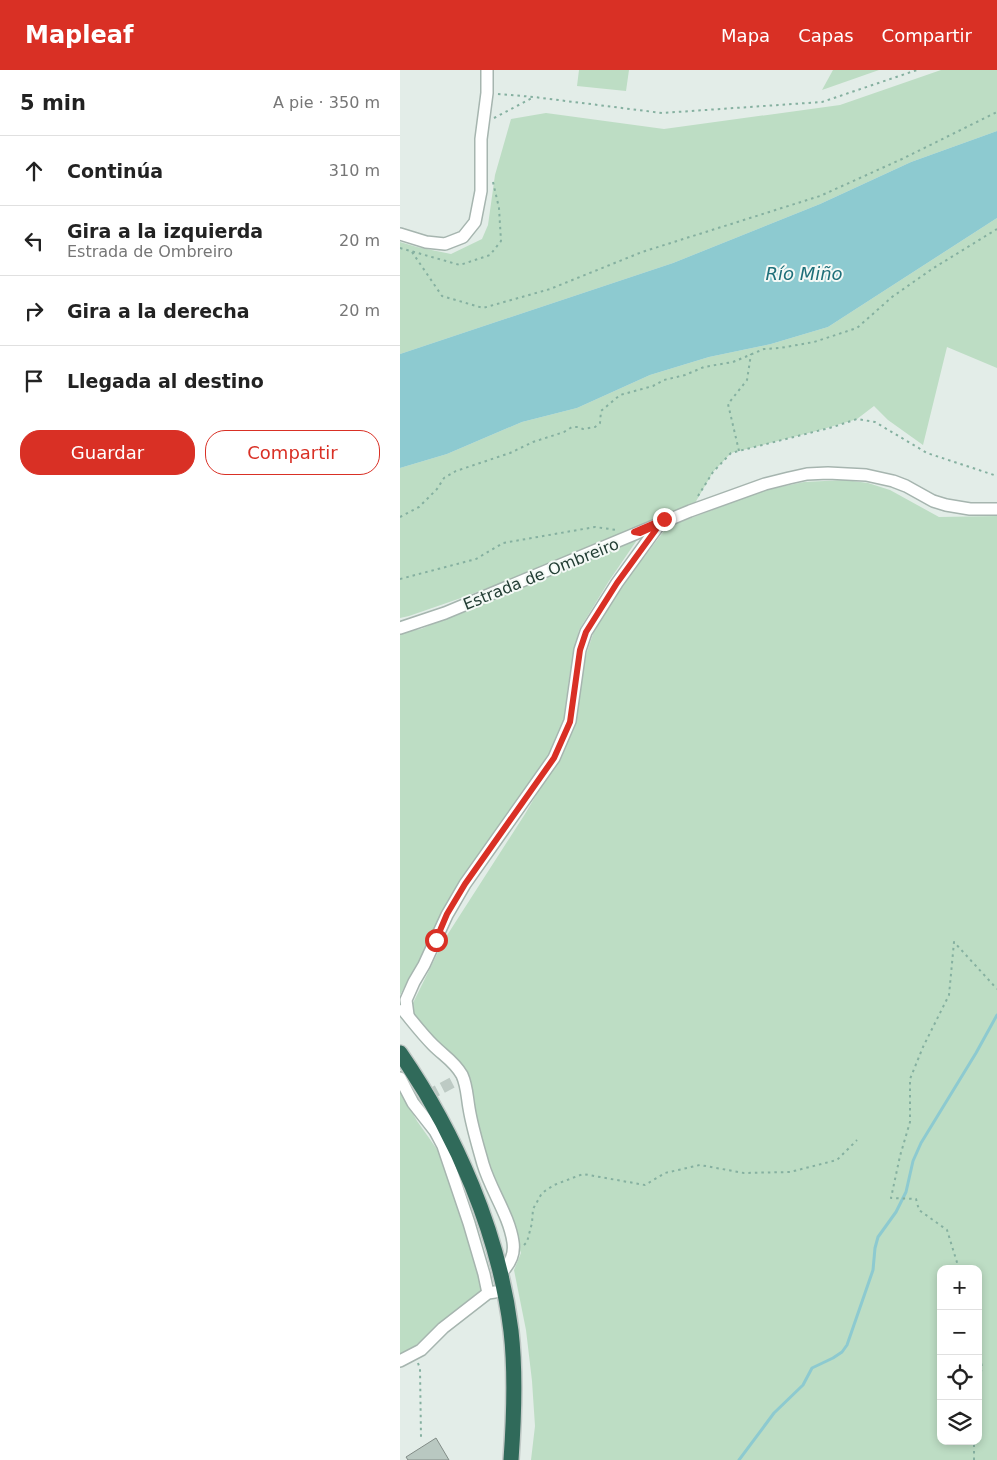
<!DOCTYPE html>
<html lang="es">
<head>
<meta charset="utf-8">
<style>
  :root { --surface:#fff; --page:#f6f6f6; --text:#222; --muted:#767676; --line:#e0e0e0; --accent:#d93025 }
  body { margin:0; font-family:"DejaVu Sans",sans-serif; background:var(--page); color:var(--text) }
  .controls { position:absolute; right:15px; bottom:15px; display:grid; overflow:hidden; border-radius:10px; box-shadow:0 2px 8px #0003 }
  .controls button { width:45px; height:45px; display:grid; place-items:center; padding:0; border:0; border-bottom:1px solid var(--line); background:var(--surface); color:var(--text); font:25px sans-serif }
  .stop { position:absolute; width:15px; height:15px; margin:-11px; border:4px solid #d93025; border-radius:50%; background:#fff }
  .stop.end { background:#d93025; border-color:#fff; box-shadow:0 1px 5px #0008 }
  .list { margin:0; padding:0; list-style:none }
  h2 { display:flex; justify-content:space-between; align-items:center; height:65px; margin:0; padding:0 20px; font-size:21px }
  h2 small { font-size:16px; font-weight:400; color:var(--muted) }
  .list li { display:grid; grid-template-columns:32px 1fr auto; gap:15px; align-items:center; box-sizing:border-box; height:70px; padding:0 20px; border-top:1px solid var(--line) }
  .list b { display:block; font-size:19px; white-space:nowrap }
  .list p { margin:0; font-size:16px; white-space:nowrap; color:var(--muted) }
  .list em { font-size:16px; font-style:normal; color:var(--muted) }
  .actions { display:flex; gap:10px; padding:15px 20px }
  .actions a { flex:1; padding:11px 0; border:1px solid var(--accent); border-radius:20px; text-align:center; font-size:18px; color:var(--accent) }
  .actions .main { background:var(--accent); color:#fff }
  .icon { flex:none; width:28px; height:28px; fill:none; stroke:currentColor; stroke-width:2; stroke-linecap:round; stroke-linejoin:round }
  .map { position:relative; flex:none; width:597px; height:1390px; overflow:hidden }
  header { display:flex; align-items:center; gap:30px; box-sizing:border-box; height:70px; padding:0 25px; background:var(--accent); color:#fff }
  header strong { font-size:24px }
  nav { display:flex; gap:28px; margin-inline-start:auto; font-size:18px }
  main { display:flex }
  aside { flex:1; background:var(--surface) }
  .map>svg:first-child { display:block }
  .green { fill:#bdddc4; fill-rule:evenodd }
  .water { fill:#8dcad0 }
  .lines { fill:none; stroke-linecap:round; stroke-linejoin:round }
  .stream { stroke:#8dcad0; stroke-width:3 }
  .building { fill:#b9c8c1; stroke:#828c87 }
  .minor-tunnel { stroke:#bdcac4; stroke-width:11; stroke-dasharray:11 5.5; stroke-linecap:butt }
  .minor-casing { stroke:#a6b5af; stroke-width:14 }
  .highway-casing { stroke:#c1c9c6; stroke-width:18 }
  .path { stroke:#85b0a0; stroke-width:2; stroke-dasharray:2.5 4; stroke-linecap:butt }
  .minor { stroke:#fff; stroke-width:11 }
  .highway { stroke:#306a5a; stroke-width:15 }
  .route { stroke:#d93025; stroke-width:6 }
  .labels { text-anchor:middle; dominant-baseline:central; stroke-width:4; stroke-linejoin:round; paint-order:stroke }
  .street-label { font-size:16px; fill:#233e35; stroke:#f4f9f6 }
  .water-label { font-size:18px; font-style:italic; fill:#1e6f79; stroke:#f4f9f6 }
</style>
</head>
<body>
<header>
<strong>Mapleaf</strong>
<nav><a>Mapa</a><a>Capas</a><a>Compartir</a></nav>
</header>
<main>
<aside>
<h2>5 min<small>A pie · 350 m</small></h2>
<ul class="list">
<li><svg class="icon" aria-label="ahead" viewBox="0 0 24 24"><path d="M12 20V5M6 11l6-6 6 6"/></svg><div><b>Continúa</b></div><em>310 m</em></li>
<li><svg class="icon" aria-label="left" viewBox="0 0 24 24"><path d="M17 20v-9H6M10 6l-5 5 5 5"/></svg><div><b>Gira a la izquierda</b><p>Estrada de Ombreiro</p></div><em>20 m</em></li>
<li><svg class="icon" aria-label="right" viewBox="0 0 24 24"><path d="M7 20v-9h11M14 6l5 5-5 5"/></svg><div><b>Gira a la derecha</b></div><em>20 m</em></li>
<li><svg class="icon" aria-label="arrive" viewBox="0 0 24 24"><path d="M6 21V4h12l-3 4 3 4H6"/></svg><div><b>Llegada al destino</b></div></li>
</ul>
<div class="actions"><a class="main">Guardar</a><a>Compartir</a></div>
</aside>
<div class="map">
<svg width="597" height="1390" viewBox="0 0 597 1390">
  <rect width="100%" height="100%" fill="#e3ede8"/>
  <g class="green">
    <path d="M179,0H229L226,21L177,16Z"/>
    <path d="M433,0H479L422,20Z"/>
    <path d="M541,0H597V61L511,92L420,134L273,193L0,284V172L17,177L51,184L82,169L88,155L95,105L111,49L146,43L264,59L440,35Z"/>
    <path d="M597,148V298L547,277L523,375L488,350L474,336L457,349L420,360L331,383L313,402L295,433L177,484L61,528L9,546L0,548V398L47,384L122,352L177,338L250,305L309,287L371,274L428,257Z"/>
    <path d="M445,410L468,413L490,420L539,447L597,446V1390H131L135,1356L132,1311L126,1260L114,1200L121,1183L80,1069L69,1016L17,952L11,937L44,870L125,744L166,674L187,582L199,546L267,457L366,420L404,412ZM541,1199H578V1371H541Z"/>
    <path d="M239,467L209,511L179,560L170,602L163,655L148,687L76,790L0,925V563L21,559Z"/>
    <path d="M0,1021L17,1051L46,1092L84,1219L35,1260L7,1282L0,1285Z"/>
  </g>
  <path class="water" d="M597,61V148L428,257L371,274L309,287L250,305L177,338L122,352L47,384L0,398V284L273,193L420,134L511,92Z"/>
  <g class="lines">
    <path class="stream" d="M339,1390L374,1343L403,1315L412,1298L433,1288L442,1282L447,1275L473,1200L475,1178L478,1167L496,1142L506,1122L513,1091L521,1073L576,983L597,945"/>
  </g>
  <path class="building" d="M36,1368L49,1390H8L6,1387Z"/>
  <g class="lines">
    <path class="minor-tunnel" d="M13,1033L63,1007"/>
    <defs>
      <g id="minor">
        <path d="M0,164L26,172L45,174L63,167L75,152L81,121V69L87,23V0"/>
        <path d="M0,558L45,543L290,441L365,414L389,408L407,404L428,403L466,405L493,411L506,416L533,431L546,435L570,439H597"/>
        <path d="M3,940C13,952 22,964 33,975C44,986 54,991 62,1005C67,1016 67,1027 69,1038C72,1057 78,1076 83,1094C91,1121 109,1145 113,1172C115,1185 110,1194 101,1203"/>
        <path d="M8,945L6,930L14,912L24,895L47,845L65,814L154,688L170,651L180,580L186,562L217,513L259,455"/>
        <path d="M0,1008L13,1033L35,1061L43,1076L69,1153L84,1204L88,1223"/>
        <path d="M0,1291L21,1280L43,1258L88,1223L95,1222"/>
      </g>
      <path id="highway" d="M0,983C56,1064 99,1163 111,1261C116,1304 114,1348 111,1390"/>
    </defs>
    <use href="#minor" class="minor-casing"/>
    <use href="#highway" class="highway-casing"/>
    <g class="path">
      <path d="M98,24L134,27L262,43L422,32L517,0"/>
      <path d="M94,48L134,27"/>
      <path d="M0,178L60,195L90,185L101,171L99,138L93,112"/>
      <path d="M12,182L42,226L83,238L150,219L242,182L420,126L502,89L597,42"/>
      <path d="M339,381L328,334L347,310L351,284"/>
      <path d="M298,426L313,402L331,383L433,357L457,349L475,352L527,383L597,406"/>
      <path d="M0,447L19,437L37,419L44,408L56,401L110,383L133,372L164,362L172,357H178L183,359L195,357L200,353L201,341L220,325L253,316L264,310L285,305L304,297L333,292L364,279L380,278L414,272L457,258L492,227L532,199L597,159"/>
      <path d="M0,509L76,489L103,473L195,457L217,460"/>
      <path d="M124,1175L127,1172L132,1153L133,1139L142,1123L154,1115L183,1104L245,1115L265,1103L300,1095L344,1103L390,1102L437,1090L457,1070"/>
      <path d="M559,1199L547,1160L519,1140L516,1129L491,1128L500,1086L510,1052V1009L523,977L549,925L554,872L597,919"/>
      <path d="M578,1281L582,1297L578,1316"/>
      <path d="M18,1293L20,1299L21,1367"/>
      <path d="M574,1390V1371"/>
    </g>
    <use href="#minor" class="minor"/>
    <use href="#highway" class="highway"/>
  </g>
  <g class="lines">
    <path class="route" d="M36,870L47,844L65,814L154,688L170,652L180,580L186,562L217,513L260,454L240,463L234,462L264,449"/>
  </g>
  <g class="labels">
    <g class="street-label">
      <text transform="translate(141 504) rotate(-22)">Estrada de Ombreiro</text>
    </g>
    <g class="water-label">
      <text x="404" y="203">Río Miño</text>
    </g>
  </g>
</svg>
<div class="controls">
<button>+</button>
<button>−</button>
<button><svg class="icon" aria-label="locate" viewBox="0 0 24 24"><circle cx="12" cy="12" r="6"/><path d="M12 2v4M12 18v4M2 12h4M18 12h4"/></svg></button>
<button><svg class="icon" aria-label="layers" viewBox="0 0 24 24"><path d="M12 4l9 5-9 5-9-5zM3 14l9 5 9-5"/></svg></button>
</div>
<div class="stop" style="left:36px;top:870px"></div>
<div class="stop end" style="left:264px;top:449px"></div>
</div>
</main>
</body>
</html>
